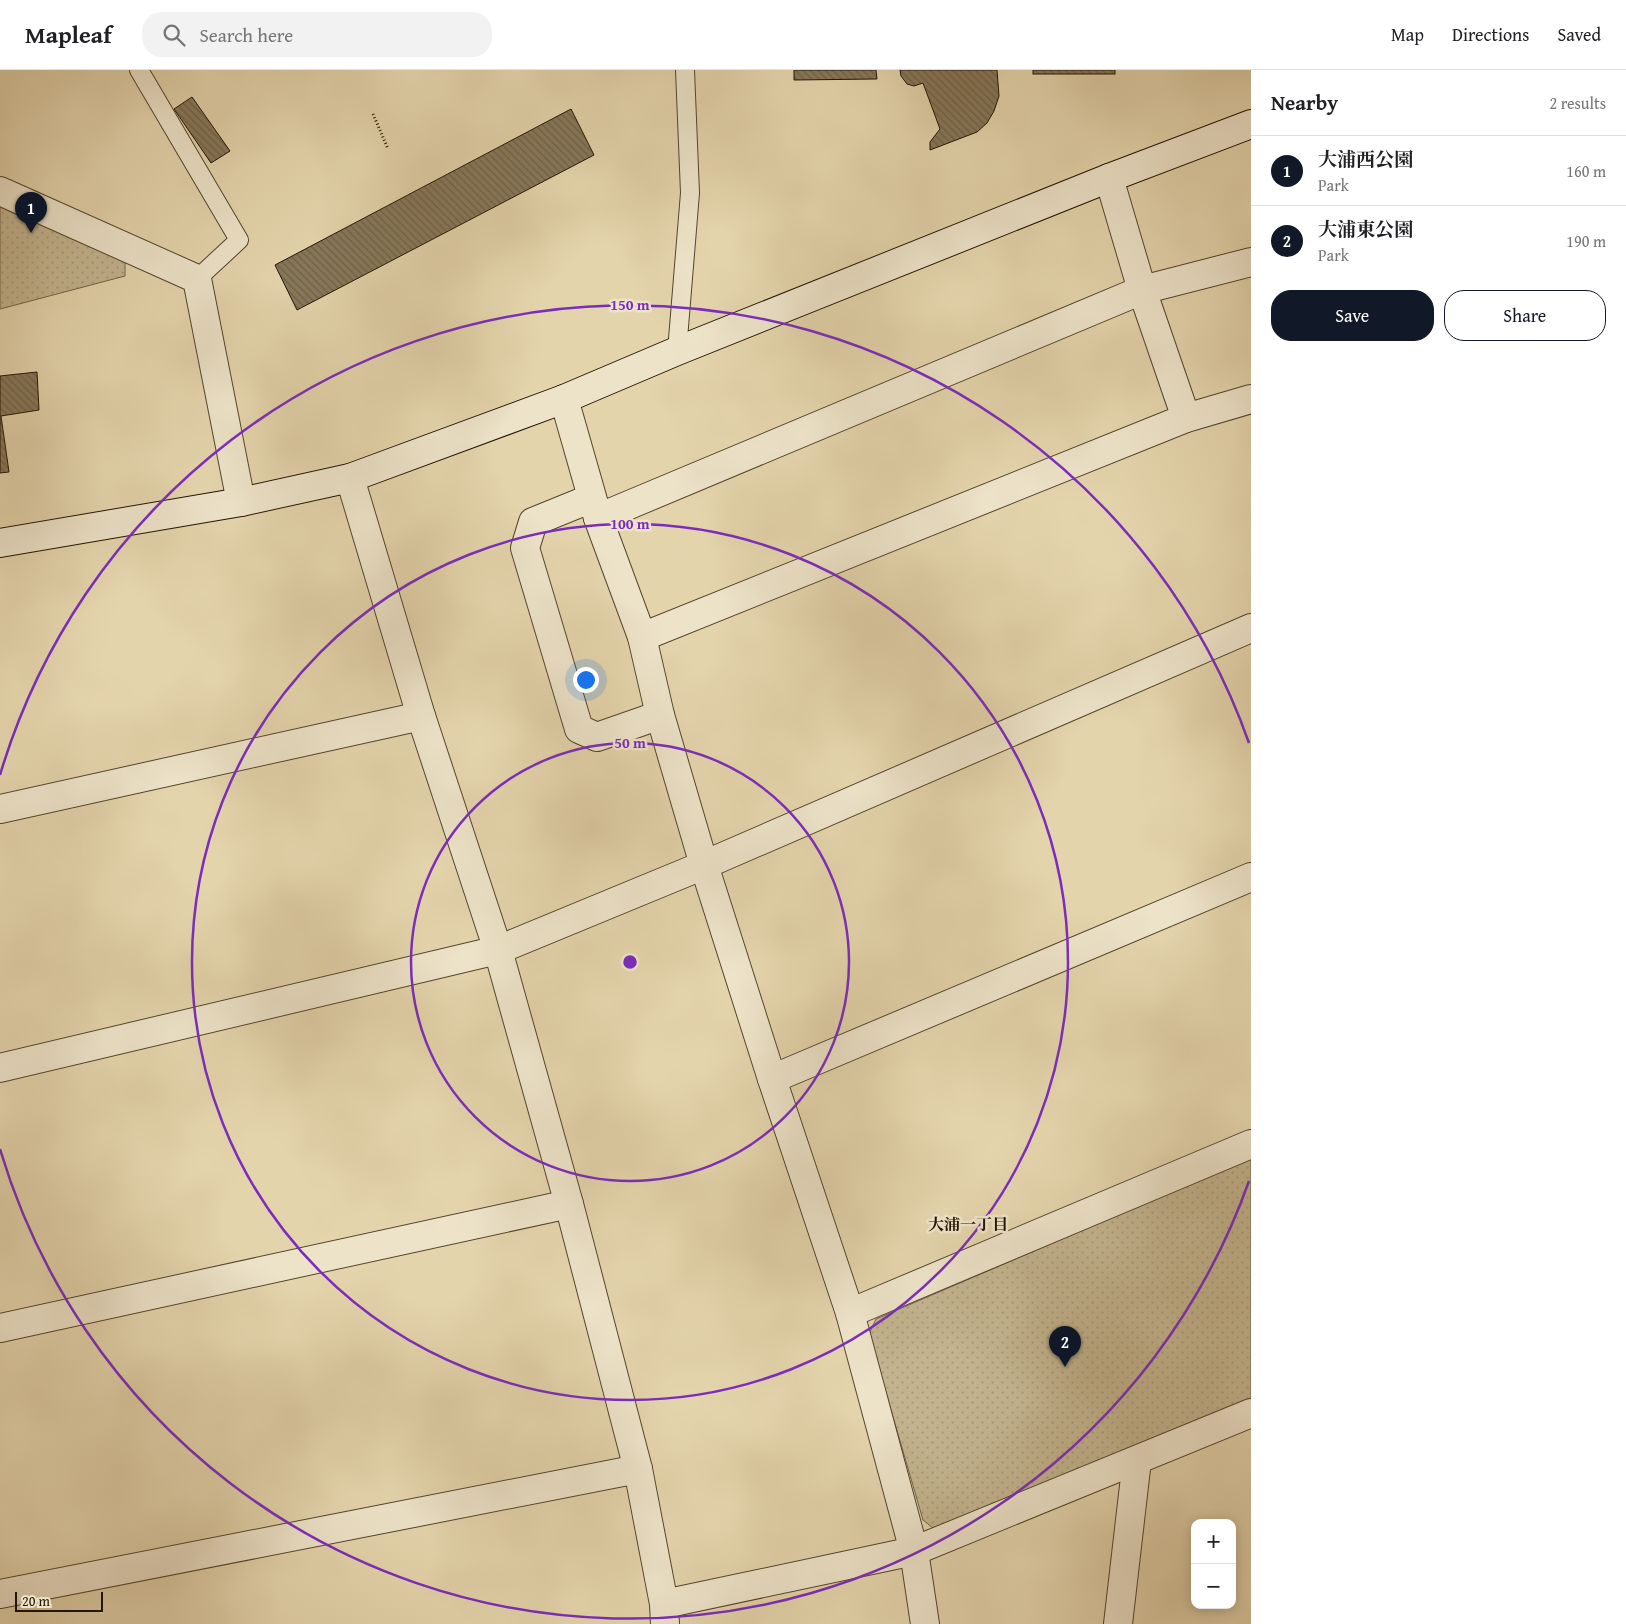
<!DOCTYPE html>
<html lang="en">
<head>
<meta charset="utf-8">
<style>
  :root { --surface:#fff; --page:#f2f2f2; --text:#202124; --muted:#757577; --line:#e0e0e0; --accent:#111827 }
  body { margin:0; font-family:"Gentium Book Plus","Noto Serif JP",serif; background:var(--page); color:var(--text) }
  .controls { position:absolute; right:15px; bottom:15px; display:grid; overflow:hidden; border-radius:10px; box-shadow:0 2px 12px #0003 }
  .controls button { width:45px; height:45px; display:grid; place-items:center; padding:0; border:0; border-bottom:1px solid var(--line); background:var(--surface); color:var(--text); font:25px sans-serif }
  .scale { position:absolute; left:15px; bottom:12px; width:88px; box-sizing:border-box; padding-left:5px; border:2px solid #231502; border-top:0; font-size:14px; line-height:18px; white-space:nowrap; color:#231502; -webkit-text-stroke:4px #ede3c9; paint-order:stroke }
  .you { position:absolute; left:585px; top:609px; width:18px; height:18px; margin:-12px; border:4px solid #fff; border-radius:50%; background:#1a73e8; box-shadow:0 0 0 8px #1a73e833 }
  .badge { display:grid; place-items:center; width:32px; height:32px; border-radius:50%; background:var(--accent); color:#fff; font-size:16px; font-weight:700 }
  .pin { position:absolute; translate:-50% -41px; filter:drop-shadow(0 1px 2px #0008) }
  .pin::after { content:''; position:absolute; top:26px; width:18px; height:15px; background:inherit; clip-path:polygon(0 0,100% 0,50% 100%) }
  .list { margin:0; padding:0; list-style:none }
  h2 { display:flex; justify-content:space-between; align-items:center; height:65px; margin:0; padding:0 20px; font-size:21px }
  h2 small { font-size:16px; font-weight:400; color:var(--muted) }
  .list li { display:grid; grid-template-columns:32px 1fr auto; gap:15px; align-items:center; box-sizing:border-box; height:70px; padding:0 20px; border-top:1px solid var(--line) }
  .list b { display:block; font-size:19px; white-space:nowrap }
  .list p { margin:0; font-size:16px; white-space:nowrap; color:var(--muted) }
  .list em { font-size:16px; font-style:normal; color:var(--muted) }
  .actions { display:flex; gap:10px; padding:15px 20px }
  .actions a { flex:1; padding:11px 0; border:1px solid var(--accent); border-radius:20px; text-align:center; font-size:18px; color:var(--accent) }
  .actions .main { background:var(--accent); color:#fff }
  .icon { flex:none; width:28px; height:28px; fill:none; stroke:currentColor; stroke-width:2; stroke-linecap:round; stroke-linejoin:round }
  .map { position:relative; flex:none; width:1251px; height:1554px; overflow:hidden }
  header { display:flex; align-items:center; gap:30px; box-sizing:border-box; height:70px; padding:0 25px; background:var(--surface); border-bottom:1px solid var(--line) }
  header strong { font-size:24px }
  nav { display:flex; gap:28px; margin-inline-start:auto; font-size:18px }
  .search { width:350px; height:45px; background:var(--page); display:flex; align-items:center; gap:12px; box-sizing:border-box; padding:0 18px; border-radius:20px; color:var(--muted); font-size:19px }
  main { display:flex }
  aside { flex:1; background:var(--surface) }
  .map>svg:first-child { display:block }
  .park { fill:url(#park-dots); stroke:#736448 }
  .building { fill:url(#building-back-hatch); stroke:#231502 }
  .lines { fill:none; stroke-linecap:round; stroke-linejoin:round }
  .lane-casing { stroke:#53452c; stroke-width:20 }
  .street-casing { stroke:#53452c; stroke-width:30 }
  .secondary-casing { stroke:#231502; stroke-width:30 }
  .path { stroke:#231502; stroke-width:3; stroke-dasharray:1 2.5; stroke-linecap:butt }
  .lane { stroke:#ede3c9; stroke-width:18 }
  .street { stroke:#ede3c9; stroke-width:28 }
  .secondary { stroke:#ede3c9; stroke-width:28 }
  .ring { fill:none; stroke:#7b2cbf; stroke-width:2.5 }
  .labels { text-anchor:middle; dominant-baseline:central; stroke-width:5; stroke-linejoin:round; paint-order:stroke }
  .neighbourhood-label { font-size:16px; font-weight:bold; fill:#231502; stroke:#ede3c9 }
  .centre { fill:#7b2cbf; stroke:#ede3c9; stroke-width:2.5 }
  .ring-label { font-size:15px; text-anchor:middle; font-weight:bold; fill:#7b2cbf; stroke:#ede3c9; stroke-width:5; stroke-linejoin:round; paint-order:stroke }
</style>
</head>
<body>
<header>
<strong>Mapleaf</strong>
<div class="search"><svg class="icon" aria-label="search" viewBox="0 0 24 24"><circle cx="10" cy="10" r="6"/><path d="M15 15l6 6"/></svg>Search here</div>
<nav><a>Map</a><a>Directions</a><a>Saved</a></nav>
</header>
<main>
<div class="map">
<svg width="1251" height="1554" viewBox="0 0 1251 1554">
  <defs>
    <pattern id="park-dots" width="8" height="8" patternUnits="userSpaceOnUse" patternTransform="scale(1.25)"><rect width="8" height="8" fill="#c3b48f"/><path d="M2 2h.1M6 6h.1" fill="none" stroke="#a79a7a" stroke-width="1.8" stroke-linecap="round"/></pattern>
    <pattern id="building-back-hatch" width="6" height="6" patternUnits="userSpaceOnUse" patternTransform="scale(1.25)"><rect width="6" height="6" fill="#87785a"/><path d="M-1 5l2 2M0 0l6 6M5-1l2 2" fill="none" stroke="#6e6148"/></pattern>
  </defs>
  <rect width="100%" height="100%" fill="#e4d4ac"/>
  <filter id="stains"><feTurbulence type="fractalNoise" baseFrequency=".004" numOctaves="4"/><feColorMatrix values="0 0 0 0 .2 0 0 0 0 .09 0 0 0 0 .02 0 0 0 .5 -.17"/></filter>
  <radialGradient id="worn" r=".72"><stop offset=".6" stop-color="#630" stop-opacity="0"/><stop offset="1" stop-color="#630" stop-opacity=".3"/></radialGradient>
  <g class="park">
    <path d="M0,134L125,191V206L0,239Z"/>
    <path d="M1251,1088V1331L933,1458L923,1450L869,1264L876,1249Z"/>
  </g>
  <g class="building">
    <path d="M794,0H876L877,9L794,10Z"/>
    <path d="M900,0H997L999,26L994,41L987,53L977,62L930,80V72L940,59L923,13L914,16L907,14L901,6Z"/>
    <rect x="1033" y="0" width="82" height="4"/>
    <path d="M192,27L230,81L211,93L174,39Z"/>
    <path d="M571,39L594,85L297,240L275,195Z"/>
    <path d="M37,302L39,340L1,346L9,402L0,403V306Z"/>
  </g>
  <g class="lines">
    <defs>
      <g id="lane">
        <path d="M139,0L239,170L197,209"/>
        <path d="M677,281L690,123L685,0"/>
      </g>
      <g id="street">
        <path d="M1109,108L1142,220L1186,348"/>
        <path d="M0,121L197,209L241,432"/>
        <path d="M564,329L598,448L642,567L660,645L704,795L772,1009L850,1243L914,1481L925,1554"/>
        <path d="M350,408L421,646L498,880L569,1134L638,1399L664,1534L665,1554"/>
        <path d="M592,428L533,452L525,478L579,659L597,667L660,645"/>
        <path d="M598,448L1142,220L1251,192"/>
        <path d="M642,567L1186,348L1251,329"/>
        <path d="M0,739L421,646"/>
        <path d="M0,998L498,880L704,795L1251,558"/>
        <path d="M772,1009L1251,807"/>
        <path d="M850,1243L1251,1074"/>
        <path d="M0,1258L569,1134"/>
        <path d="M0,1524L638,1399"/>
        <path d="M664,1534L914,1481L1251,1343"/>
        <path d="M1118,1554L1137,1390"/>
      </g>
      <path id="secondary" d="M0,473L241,432L350,408L564,329L677,281L1109,108L1251,54"/>
    </defs>
    <use href="#lane" class="lane-casing"/>
    <use href="#street" class="street-casing"/>
    <use href="#secondary" class="secondary-casing"/>
    <path class="path" d="M373,44L388,79"/>
    <use href="#lane" class="lane"/>
    <use href="#street" class="street"/>
    <use href="#secondary" class="secondary"/>
  </g>
  <g class="ring">
    <circle cx="630" cy="892" r="219"/>
    <circle cx="630" cy="892" r="438"/>
    <path d="M1249 1111A657 657 0 0 1 0 1079M0 705A657 657 0 0 1 1249 673"/>
  </g>
  <g class="labels">
    <g class="neighbourhood-label">
      <text x="968" y="1154">大浦一丁目</text>
    </g>
  </g>
  <circle cx="630" cy="892" r="8" class="centre"/>
  <g class="ring-label">
    <text x="630" y="240">150 m</text>
    <text x="630" y="459">100 m</text>
    <text x="630" y="678">50 m</text>
  </g>
  <rect width="100%" height="100%" filter="url(#stains)"/>
  <rect width="100%" height="100%" fill="url(#worn)"/>
</svg>
<div class="controls">
<button>+</button>
<button>−</button>
</div>
<div class="scale">20 m</div>
<div class="you"></div>
<div class="pin badge" style="left:31px;top:163px">1</div>
<div class="pin badge" style="left:1065px;top:1297px">2</div>
</div>
<aside>
<h2>Nearby<small>2 results</small></h2>
<ul class="list">
<li><span class="badge">1</span><div><b>大浦西公園</b><p>Park</p></div><em>160 m</em></li>
<li><span class="badge">2</span><div><b>大浦東公園</b><p>Park</p></div><em>190 m</em></li>
</ul>
<div class="actions"><a class="main">Save</a><a>Share</a></div>
</aside>
</main>
</body>
</html>
